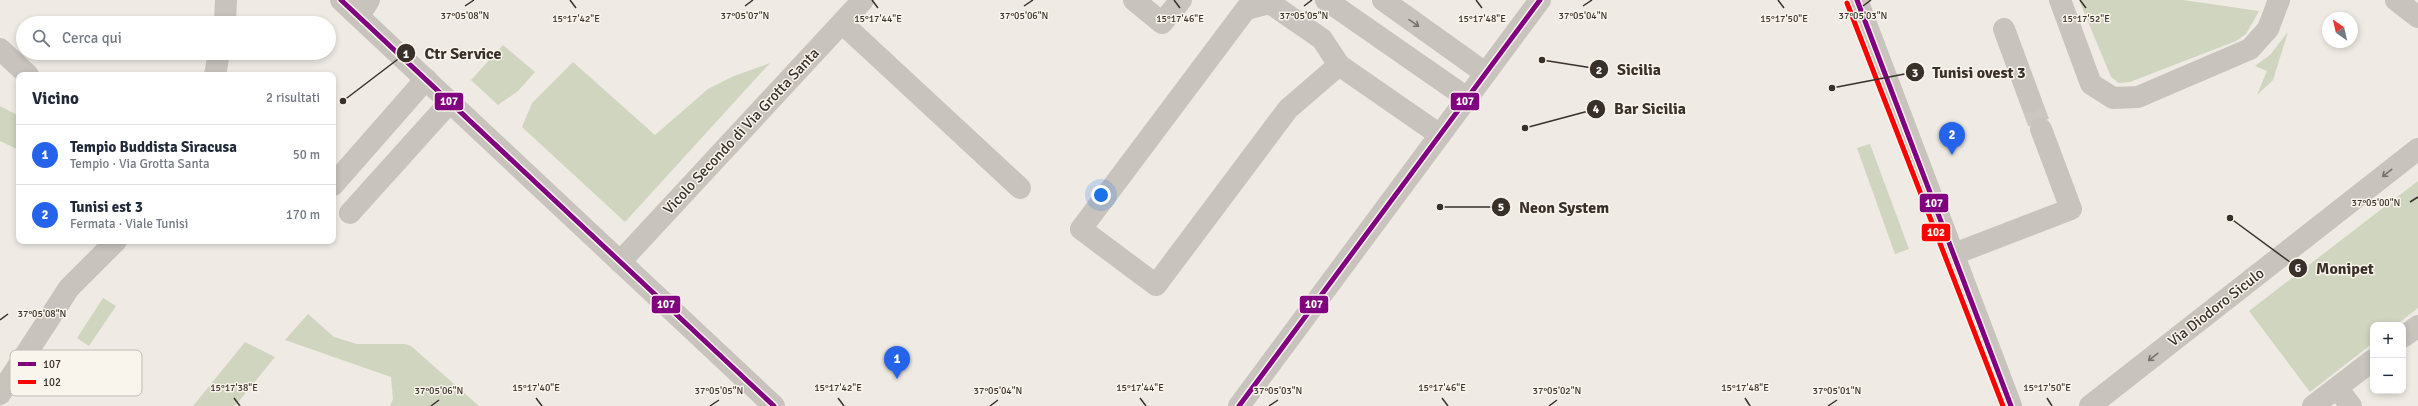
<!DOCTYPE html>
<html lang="it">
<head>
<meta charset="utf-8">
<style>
  :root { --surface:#fff; --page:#f2f2f3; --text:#1f2937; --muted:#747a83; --line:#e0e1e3; --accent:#2563eb }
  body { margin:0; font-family:Signika,sans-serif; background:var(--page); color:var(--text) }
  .controls { position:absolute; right:12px; bottom:12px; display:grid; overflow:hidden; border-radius:8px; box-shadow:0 2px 6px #0003 }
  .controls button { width:36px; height:36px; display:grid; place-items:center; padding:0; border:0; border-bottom:1px solid var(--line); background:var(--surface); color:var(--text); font:20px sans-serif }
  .compass { position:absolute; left:2322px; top:12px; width:36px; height:36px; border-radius:50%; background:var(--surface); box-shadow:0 2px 6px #0003; rotate:326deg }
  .you { position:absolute; left:1101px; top:195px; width:14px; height:14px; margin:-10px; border:3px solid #fff; border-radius:50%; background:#1a73e8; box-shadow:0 0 0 6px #1a73e833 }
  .badge { display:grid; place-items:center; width:26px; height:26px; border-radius:50%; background:var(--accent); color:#fff; font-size:13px; font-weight:700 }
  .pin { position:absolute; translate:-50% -33px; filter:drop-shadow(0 1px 2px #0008) }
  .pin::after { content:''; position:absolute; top:21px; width:14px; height:12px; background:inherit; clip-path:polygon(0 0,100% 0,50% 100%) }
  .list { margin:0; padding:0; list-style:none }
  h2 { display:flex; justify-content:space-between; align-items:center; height:52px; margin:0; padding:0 16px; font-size:17px }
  h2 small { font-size:13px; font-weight:400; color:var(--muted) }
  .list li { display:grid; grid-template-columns:26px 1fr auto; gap:12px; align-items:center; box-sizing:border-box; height:60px; padding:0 16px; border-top:1px solid var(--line) }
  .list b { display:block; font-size:15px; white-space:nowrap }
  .list p { margin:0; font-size:13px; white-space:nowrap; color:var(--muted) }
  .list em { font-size:13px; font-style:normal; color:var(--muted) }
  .icon { flex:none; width:22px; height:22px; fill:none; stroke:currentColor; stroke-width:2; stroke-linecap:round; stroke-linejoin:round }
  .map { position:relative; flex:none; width:2418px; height:406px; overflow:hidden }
  .search { position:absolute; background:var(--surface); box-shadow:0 2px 6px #0003; left:16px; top:16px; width:320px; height:44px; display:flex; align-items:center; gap:10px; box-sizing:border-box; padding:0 14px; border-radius:22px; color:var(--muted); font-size:15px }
  .panel { position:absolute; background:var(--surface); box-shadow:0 2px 6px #0003; left:16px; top:72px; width:320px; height:172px; border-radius:8px }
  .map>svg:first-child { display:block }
  .green { fill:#cfd5be }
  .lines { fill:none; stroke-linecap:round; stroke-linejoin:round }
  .minor-tunnel { stroke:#cbc6bf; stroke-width:22; stroke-dasharray:22 11; stroke-linecap:butt }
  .minor { stroke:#c8c3bd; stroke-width:22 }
  .bus-1-casing { stroke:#faf5ec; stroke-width:8 }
  .bus-2-casing { stroke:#faf5ec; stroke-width:8 }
  .bus-1 { stroke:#800080; stroke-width:5 }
  .bus-2 { stroke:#f00; stroke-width:5 }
  .oneway { stroke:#79726c }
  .ticks { fill:none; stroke:#39302a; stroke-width:1.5 }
  .labels { text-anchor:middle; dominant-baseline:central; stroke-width:3; stroke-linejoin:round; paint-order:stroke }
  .street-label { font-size:15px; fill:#39302a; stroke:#faf5ec }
  .key { fill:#faf5ec; stroke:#c0bab2; stroke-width:1 }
  .key-label { font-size:11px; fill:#39302a }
  .ticks-label { font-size:10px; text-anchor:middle; fill:#39302a; stroke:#faf5ec; stroke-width:3; stroke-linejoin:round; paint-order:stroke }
  .leader { fill:none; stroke:#39302a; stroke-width:1.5 }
  .callout-dot { fill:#39302a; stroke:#faf5ec; stroke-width:1.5 }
  .mark-label { font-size:12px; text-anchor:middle; font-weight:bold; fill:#fff }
  .callout-label { font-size:16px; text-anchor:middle; font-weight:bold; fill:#39302a; stroke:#faf5ec; stroke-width:3; stroke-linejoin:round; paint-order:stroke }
  .line-badge { stroke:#faf5ec; stroke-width:1.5 }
  .badge-label { font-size:11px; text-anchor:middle; font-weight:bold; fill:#fff }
</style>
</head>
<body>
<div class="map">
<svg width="2418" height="406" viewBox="0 0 2418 406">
  <rect width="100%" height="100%" fill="#efebe4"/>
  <g class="green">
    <path d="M2079,0H2183L2259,11L2246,34L2236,41L2130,82L2119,83L2111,77Z"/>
    <path d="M2288,32L2273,80L2257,95L2267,71L2255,66L2270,55Z"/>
    <path d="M503,45L535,72L518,91L498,105L471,80Z"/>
    <path d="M573,62L655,135L708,89L734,76L770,63L625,222L522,127L532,103Z"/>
    <path d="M0,106L19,116V150L0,141Z"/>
    <path d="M1870,144L1909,249L1895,254L1857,148Z"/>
    <path d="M2418,181V308L2396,325H2373V343L2310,392L2249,311Z"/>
    <path d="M103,298L116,306L89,346L77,338Z"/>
    <path d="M308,314L334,337L357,344H405L411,346L479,406H390L393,399L391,377L285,340Z"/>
    <path d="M245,342L275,357L235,406H193Z"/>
  </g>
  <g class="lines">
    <path class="minor-tunnel" d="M2031,102L2041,129"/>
    <g class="minor">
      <path d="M341,0L774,406"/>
      <path d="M1134,0L1162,23L1181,0"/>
      <path d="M1326,0L1467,98"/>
      <path d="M1383,0L1485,73"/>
      <path d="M1857,0L2011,406"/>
      <path d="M2060,0L2091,84L2113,98L2138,97L2250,49L2268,29L2279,0"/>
      <path d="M2396,0L2418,17"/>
      <path d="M359,16L369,0"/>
      <path d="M225,23L226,0"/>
      <path d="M842,23L1020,188"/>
      <path d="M2004,29L2031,102"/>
      <path d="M0,49L28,75"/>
      <path d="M1339,65L1322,39L1270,3L1246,9L1081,229L1156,285L1288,109L1339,65L1440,135"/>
      <path d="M215,75L219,53"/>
      <path d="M333,185L426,79"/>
      <path d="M350,213L450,102"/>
      <path d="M1954,254L2071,209L2041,129"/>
      <path d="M620,262L863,0"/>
      <path d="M2403,337L2418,326"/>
      <path d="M2337,388L2351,406"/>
      <path d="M0,394L69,288L116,241"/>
      <path d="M1239,406L1540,0"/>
      <path d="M2090,406L2418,149"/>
      <path d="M2313,406L2373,360"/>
    </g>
    <defs>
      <g id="bus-1">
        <path d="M341,0L774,406"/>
        <path d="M1857,0L2011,406"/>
        <path d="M1239,406L1540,0"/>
      </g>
      <path id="bus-2" d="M1847,3L2003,406"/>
    </defs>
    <use href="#bus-1" class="bus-1-casing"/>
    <use href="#bus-2" class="bus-2-casing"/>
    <use href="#bus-1" class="bus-1"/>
    <use href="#bus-2" class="bus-2"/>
  </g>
  <defs><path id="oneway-shaft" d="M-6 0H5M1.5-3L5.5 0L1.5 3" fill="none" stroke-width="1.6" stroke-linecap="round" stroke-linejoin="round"/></defs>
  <g class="oneway">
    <use href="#oneway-shaft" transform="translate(1414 23) rotate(35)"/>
    <use href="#oneway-shaft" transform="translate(2387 173) rotate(142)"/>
    <use href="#oneway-shaft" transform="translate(2153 357) rotate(142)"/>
  </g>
  <path class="ticks" d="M570,0L576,8M872,0L878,8M1174,0L1180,8M1476,0L1482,8M1778,0L1784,8M2080,0L2086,8M465,6L474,0M745,6L753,0M1024,6L1033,0M1304,6L1312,0M1583,6L1592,0M1863,6L1871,0M2410,202L2418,197M0,320L8,314M234,398L240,406M536,398L542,406M838,398L844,406M1140,398L1146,406M1442,398L1448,406M1745,398L1750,406M2047,398L2052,406M431,406L439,400M710,406L719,400M990,406L998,400M1269,406L1278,400M1549,406L1557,400M1828,406L1837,400"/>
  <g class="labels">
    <g class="street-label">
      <text transform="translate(741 131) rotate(-47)">Vicolo Secondo di Via Grotta Santa</text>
      <text transform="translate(2216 307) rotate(-38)">Via Diodoro Siculo</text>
    </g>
  </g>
  <rect x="10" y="350" width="132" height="46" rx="6" class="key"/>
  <rect x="18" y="362" width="18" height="4" fill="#800080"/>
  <rect x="18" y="380" width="18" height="4" fill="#f00"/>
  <g class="key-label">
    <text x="43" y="368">107</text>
    <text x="43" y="386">102</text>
  </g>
  <g class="ticks-label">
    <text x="1024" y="19">37°05'06"N</text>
    <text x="1583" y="19">37°05'04"N</text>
    <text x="465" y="19">37°05'08"N</text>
    <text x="745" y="19">37°05'07"N</text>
    <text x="1304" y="19">37°05'05"N</text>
    <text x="1863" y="19">37°05'03"N</text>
    <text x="1784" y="22">15°17'50"E</text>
    <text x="2086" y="22">15°17'52"E</text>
    <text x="576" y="22">15°17'42"E</text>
    <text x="878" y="22">15°17'44"E</text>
    <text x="1180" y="22">15°17'46"E</text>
    <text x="1482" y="22">15°17'48"E</text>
    <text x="2376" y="206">37°05'00"N</text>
    <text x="42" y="317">37°05'08"N</text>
    <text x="234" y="391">15°17'38"E</text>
    <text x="536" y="391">15°17'40"E</text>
    <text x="838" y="391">15°17'42"E</text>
    <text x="1140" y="391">15°17'44"E</text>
    <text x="1442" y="391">15°17'46"E</text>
    <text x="1745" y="391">15°17'48"E</text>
    <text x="2047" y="391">15°17'50"E</text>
    <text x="439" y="394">37°05'06"N</text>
    <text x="719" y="394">37°05'05"N</text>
    <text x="998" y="394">37°05'04"N</text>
    <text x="1278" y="394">37°05'03"N</text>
    <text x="1557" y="394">37°05'02"N</text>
    <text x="1837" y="394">37°05'01"N</text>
  </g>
  <path class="leader" d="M343 101L406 53M1542 60L1599 69M1832 88L1915 72M1525 128L1596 109M1440 207L1501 207M2230 218L2298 268"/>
  <g class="callout-dot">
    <circle cx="343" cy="101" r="4"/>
    <circle cx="1542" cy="60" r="4"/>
    <circle cx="1832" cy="88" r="4"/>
    <circle cx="1525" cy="128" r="4"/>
    <circle cx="1440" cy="207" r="4"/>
    <circle cx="2230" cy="218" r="4"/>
    <circle cx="406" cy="53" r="10"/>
    <circle cx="1599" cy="69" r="10"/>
    <circle cx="1915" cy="72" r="10"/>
    <circle cx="1596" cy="109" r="10"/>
    <circle cx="1501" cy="207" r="10"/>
    <circle cx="2298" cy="268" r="10"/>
  </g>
  <g class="mark-label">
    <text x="406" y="58">1</text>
    <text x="1599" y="74">2</text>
    <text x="1915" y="77">3</text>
    <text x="1596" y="113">4</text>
    <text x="1501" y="211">5</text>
    <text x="2298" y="272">6</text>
  </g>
  <g class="callout-label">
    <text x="463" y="59">Ctr Service</text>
    <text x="1639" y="75">Sicilia</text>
    <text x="1979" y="78">Tunisi ovest 3</text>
    <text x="1650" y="114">Bar Sicilia</text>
    <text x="1564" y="213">Neon System</text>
    <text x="2345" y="274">Monipet</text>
  </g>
  <g class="line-badge">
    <rect x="434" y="92" width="30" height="19" rx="4" fill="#800080"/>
    <rect x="1450" y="92" width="30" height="19" rx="4" fill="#800080"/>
    <rect x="1919" y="193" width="30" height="20" rx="4" fill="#800080"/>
    <rect x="1921" y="223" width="30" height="19" rx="4" fill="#f00"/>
    <rect x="651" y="295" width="30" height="19" rx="4" fill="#800080"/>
    <rect x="1299" y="295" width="30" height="19" rx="4" fill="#800080"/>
  </g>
  <g class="badge-label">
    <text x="449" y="105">107</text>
    <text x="1465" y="105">107</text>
    <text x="1934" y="207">107</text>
    <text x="1936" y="236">102</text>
    <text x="666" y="308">107</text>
    <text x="1314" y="308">107</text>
  </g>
</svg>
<div class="controls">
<button>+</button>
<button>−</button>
</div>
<svg class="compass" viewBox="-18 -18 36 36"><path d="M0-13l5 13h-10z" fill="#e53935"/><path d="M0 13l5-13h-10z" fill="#747a83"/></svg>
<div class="you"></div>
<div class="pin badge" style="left:897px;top:379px">1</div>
<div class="pin badge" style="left:1952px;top:155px">2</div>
<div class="search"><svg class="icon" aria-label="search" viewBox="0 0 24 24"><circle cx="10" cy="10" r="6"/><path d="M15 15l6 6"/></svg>Cerca qui</div>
<section class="panel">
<h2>Vicino<small>2 risultati</small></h2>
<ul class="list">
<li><span class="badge">1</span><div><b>Tempio Buddista Siracusa</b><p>Tempio · Via Grotta Santa</p></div><em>50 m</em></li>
<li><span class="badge">2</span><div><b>Tunisi est 3</b><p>Fermata · Viale Tunisi</p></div><em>170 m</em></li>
</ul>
</section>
</div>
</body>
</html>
